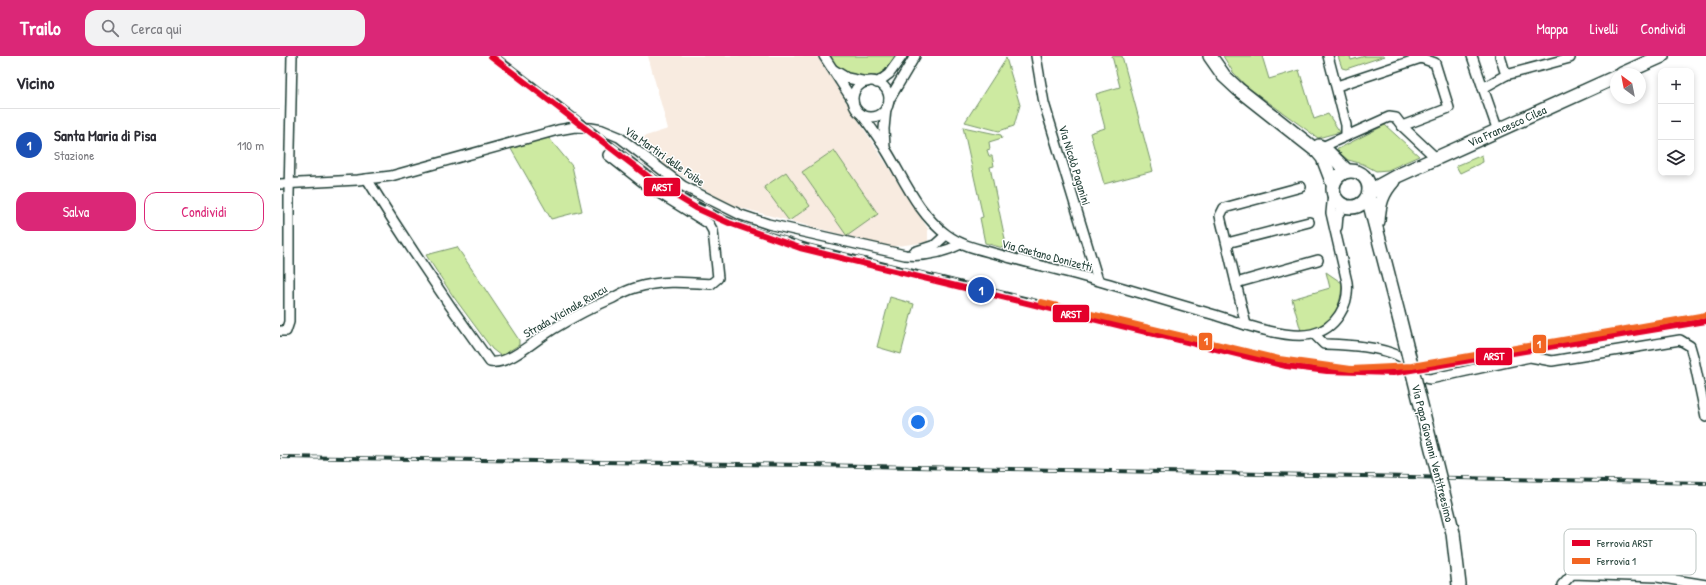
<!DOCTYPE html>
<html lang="it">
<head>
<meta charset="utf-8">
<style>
  :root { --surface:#fff; --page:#f2f2f3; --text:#2b2b33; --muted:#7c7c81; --line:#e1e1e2; --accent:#db2777 }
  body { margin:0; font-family:"Patrick Hand",sans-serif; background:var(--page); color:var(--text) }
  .controls { position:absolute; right:12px; top:12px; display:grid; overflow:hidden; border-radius:8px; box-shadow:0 2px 6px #0003 }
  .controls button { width:36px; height:36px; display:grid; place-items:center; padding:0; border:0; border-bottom:1px solid var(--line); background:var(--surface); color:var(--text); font:20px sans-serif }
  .compass { position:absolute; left:1330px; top:12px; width:36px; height:36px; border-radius:50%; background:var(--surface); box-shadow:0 2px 6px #0003; rotate:328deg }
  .you { position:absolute; left:638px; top:366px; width:14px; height:14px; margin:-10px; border:3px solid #fff; border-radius:50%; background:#1a73e8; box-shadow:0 0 0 6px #1a73e833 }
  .badge { display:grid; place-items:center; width:26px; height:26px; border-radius:50%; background:var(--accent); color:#fff; font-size:13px; font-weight:700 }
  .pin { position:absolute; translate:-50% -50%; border:2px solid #fff; box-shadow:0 1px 4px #0006 }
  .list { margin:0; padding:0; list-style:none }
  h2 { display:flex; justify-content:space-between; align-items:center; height:52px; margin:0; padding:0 16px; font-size:17px }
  h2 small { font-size:13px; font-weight:400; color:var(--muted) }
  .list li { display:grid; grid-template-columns:26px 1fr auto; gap:12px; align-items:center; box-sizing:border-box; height:72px; padding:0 16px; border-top:1px solid var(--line) }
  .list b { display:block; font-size:15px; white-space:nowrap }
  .list p { margin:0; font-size:13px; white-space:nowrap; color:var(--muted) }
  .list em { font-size:13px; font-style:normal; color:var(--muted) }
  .actions { display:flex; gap:8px; padding:12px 16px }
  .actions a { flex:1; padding:9px 0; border:1px solid var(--accent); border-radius:12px; text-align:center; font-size:14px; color:var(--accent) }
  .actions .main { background:var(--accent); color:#fff }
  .icon { flex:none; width:22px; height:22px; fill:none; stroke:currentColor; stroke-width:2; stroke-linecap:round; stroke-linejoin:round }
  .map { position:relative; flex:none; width:1426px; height:529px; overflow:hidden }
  header { display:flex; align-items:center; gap:24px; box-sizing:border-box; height:56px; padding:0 20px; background:var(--accent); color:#fff }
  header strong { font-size:19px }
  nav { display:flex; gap:22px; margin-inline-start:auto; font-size:14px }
  .search { width:280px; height:36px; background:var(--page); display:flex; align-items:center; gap:10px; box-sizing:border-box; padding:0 14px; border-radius:12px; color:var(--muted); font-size:15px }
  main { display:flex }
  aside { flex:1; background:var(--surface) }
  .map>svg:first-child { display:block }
  .built { fill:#f8ebe0 }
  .green { fill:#cdeaa1; stroke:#76946a }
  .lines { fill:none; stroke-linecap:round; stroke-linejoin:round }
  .street-casing { stroke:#1f3d34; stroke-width:12 }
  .secondary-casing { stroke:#1f3d34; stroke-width:16 }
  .street { stroke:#fff; stroke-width:9 }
  .secondary { stroke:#fff; stroke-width:13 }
  .rail-casing { stroke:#1f3d34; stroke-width:4 }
  .rail { stroke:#fff; stroke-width:2.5; stroke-dasharray:8; stroke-linecap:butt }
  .secondary-bridge-casing { stroke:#1f3d34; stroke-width:16; stroke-linecap:butt }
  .secondary-bridge { stroke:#fff; stroke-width:13 }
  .rail-1-casing { stroke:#fff; stroke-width:9 }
  .rail-2-casing { stroke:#fff; stroke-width:9 }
  .rail-1 { stroke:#e4002b; stroke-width:6 }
  .rail-2 { stroke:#f26522; stroke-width:6 }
  .labels { text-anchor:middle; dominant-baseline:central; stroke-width:3; stroke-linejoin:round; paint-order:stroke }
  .street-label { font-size:12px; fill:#1f3d34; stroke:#fff }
  .key { fill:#fff; stroke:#bcc5c2; stroke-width:1 }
  .key-label { font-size:11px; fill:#1f3d34 }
  .line-badge { stroke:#fff; stroke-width:1.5 }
  .badge-label { font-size:11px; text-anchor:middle; font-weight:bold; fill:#fff }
</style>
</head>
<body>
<header>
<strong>Trailo</strong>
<div class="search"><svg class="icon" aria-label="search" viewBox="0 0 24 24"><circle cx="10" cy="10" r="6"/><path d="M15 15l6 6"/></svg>Cerca qui</div>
<nav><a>Mappa</a><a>Livelli</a><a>Condividi</a></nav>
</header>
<main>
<aside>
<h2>Vicino<small></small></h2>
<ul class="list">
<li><span class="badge" style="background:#1a4fb4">1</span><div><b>Santa Maria di Pisa</b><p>Stazione</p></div><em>110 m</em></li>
</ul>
<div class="actions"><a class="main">Salva</a><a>Condividi</a></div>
</aside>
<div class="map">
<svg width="1426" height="529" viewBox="0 0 1426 529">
  <rect width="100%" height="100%" fill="#fff"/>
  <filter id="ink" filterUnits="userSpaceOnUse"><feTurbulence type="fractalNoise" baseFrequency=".025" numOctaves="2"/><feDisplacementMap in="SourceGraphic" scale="8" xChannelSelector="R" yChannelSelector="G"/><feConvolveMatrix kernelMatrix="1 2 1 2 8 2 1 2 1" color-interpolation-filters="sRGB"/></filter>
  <g filter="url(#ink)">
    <path class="built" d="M368,0H537L648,173V186L609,191L450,149L389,112L356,83L388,73Z"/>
    <g class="green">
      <path d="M549,0H615C612,4 610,10 606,13C594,25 570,23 558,13C554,11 552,4 549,0Z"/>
      <path d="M832,0H842L873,115L824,128L810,77L825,72L816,38L840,31Z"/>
      <path d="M943,0H982L989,23L1019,14L1034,63L1048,58L1060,76L1038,82L966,30L953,16Z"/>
      <path d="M1058,0H1070L1071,4L1085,0H1105L1066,13L1062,12Z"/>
      <path d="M726,2L740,49L734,70L719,75L685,66Z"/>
      <path d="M1105,69L1139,100L1108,114L1096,115L1083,108L1068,104L1056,94Z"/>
      <path d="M683,71L721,79L722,82L709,86L710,93L707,94L709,100H712L714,110L710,111L725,183L723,192L705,187L700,162L703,161Z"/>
      <path d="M268,81L292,110L302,155L271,163L231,93Z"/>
      <path d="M554,94L598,158L567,180L522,116Z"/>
      <path d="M1202,99L1203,106L1180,117L1176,110Z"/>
      <path d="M506,116L530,150L509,165L484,131Z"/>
      <path d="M177,191L239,284V289L221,300L212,293L173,240L146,199Z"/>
      <path d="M1046,216L1062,227C1061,255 1050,272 1021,275L1012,243L1050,232Z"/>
      <path d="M610,241L634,248L621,298L597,291Z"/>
    </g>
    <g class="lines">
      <defs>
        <g id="street">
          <path d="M544,0L573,45"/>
          <path d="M756,0L764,47L818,224"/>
          <path d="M1048,0L1066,69V80"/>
          <path d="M1192,0L1203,32"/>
          <path d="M554,14L567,22L587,26"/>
          <path d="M1226,19L1290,2L1289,0"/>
          <circle cx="591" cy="43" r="18"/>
          <path d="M597,27L609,18L622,0"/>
          <path d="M1057,30L1141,2"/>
          <path d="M609,44L635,0"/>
          <path d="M582,59C590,70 599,82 606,94C624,123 638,158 667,179C682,190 699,193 717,198C751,208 785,215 819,225C858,236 896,248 935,259C960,267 1006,284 1032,278C1056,273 1070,248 1067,226L1051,157L1053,137"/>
          <path d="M1122,70L1169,52L1155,7L1141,2"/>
          <path d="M1218,75L1203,32L1226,19L1220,0"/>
          <path d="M1042,91L1109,61L1116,62L1122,70L1156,102"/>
          <path d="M605,92L604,73L606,52"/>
          <path d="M87,123C126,186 167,247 210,306C230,309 256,283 273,273C293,261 312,251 333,242C340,238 348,234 355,232C382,224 404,226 431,228L438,222L433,175L429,168L369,131L328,99"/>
          <path d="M0,128L78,124L111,120L278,74L295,71L311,72L322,74L339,81L403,130L461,159L488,168L625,199C646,201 663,197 681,188"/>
          <path d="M1057,171L1058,159L1063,150"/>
          <path d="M947,187L1029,166"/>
          <path d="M634,196L655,189L666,179"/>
          <path d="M956,227L1038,204"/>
          <path d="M966,269L940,160L944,152L1021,131"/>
          <path d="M0,275H6L9,266V138L12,0"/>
          <path d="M1034,278L1044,288C1068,289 1099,290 1121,301C1132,307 1137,322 1150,323L1250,301L1272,305L1400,284L1410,290L1414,304L1426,361"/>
          <path d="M1282,529L1292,518L1377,521L1426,529"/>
        </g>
        <g id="secondary">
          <path d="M930,0L944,20L958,33L1038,96L1043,102L1053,128"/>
          <path d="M1342,18L1382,0"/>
          <path d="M1039,90L1045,93L1067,115"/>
          <circle cx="1071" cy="133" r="18"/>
          <path d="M1089,138L1097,131L1117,120L1336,21"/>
          <path d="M1088,141L1118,257"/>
          <path d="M1098,165C1099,148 1102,137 1113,125"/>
          <path d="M1173,477L1179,529"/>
        </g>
      </defs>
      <use href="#street" class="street-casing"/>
      <use href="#secondary" class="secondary-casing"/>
      <use href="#street" class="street"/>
      <use href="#secondary" class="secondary"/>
      <defs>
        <g id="rail">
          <path d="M218,0L369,116L399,137L445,161L474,173L527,189L761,246"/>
          <path d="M0,401L588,410L1426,427"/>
        </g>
      </defs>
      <use href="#rail" class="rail-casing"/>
      <use href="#rail" class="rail"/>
      <defs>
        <path id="secondary-bridge" d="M1118,257L1173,477"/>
      </defs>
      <use href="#secondary-bridge" class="secondary-bridge-casing"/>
      <use href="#secondary-bridge" class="secondary-bridge"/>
      <defs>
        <path id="rail-1" d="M211,0L383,132L416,152L449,167L520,192L1006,310L1047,315L1113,317L1426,265"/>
        <path id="rail-2" d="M761,246L999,303L1071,313L1132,310L1426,259"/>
      </defs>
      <use href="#rail-1" class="rail-1-casing"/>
      <use href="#rail-2" class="rail-2-casing"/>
      <use href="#rail-1" class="rail-1"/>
      <use href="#rail-2" class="rail-2"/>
    </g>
  </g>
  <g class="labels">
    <g class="street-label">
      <text transform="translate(1227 70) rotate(-24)">Via Francesco Cilea</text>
      <text transform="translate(385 100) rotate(35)">Via Martiri delle Foibe</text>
      <text transform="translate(795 109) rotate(73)">Via Nicolò Paganini</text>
      <text transform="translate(767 199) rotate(15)">Via Gaetano Donizetti</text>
      <text transform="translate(285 255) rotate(-30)">Strada Vicinale Runcu</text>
      <text transform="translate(1153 397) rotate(76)">Via Papa Giovanni Ventitreesimo</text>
    </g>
  </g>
  <rect x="1284" y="473" width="132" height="46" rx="6" class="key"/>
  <rect x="1292" y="484" width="18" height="6" fill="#e4002b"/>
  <rect x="1292" y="502" width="18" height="6" fill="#f26522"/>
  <g class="key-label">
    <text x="1317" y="491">Ferrovia ARST</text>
    <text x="1317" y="509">Ferrovia 1</text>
  </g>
  <g class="line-badge">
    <rect x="363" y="121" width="38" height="20" rx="4" fill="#e4002b"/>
    <rect x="772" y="248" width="38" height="19" rx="4" fill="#e4002b"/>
    <rect x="918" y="276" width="15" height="19" rx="4" fill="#f26522"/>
    <rect x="1252" y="278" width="15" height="20" rx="4" fill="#f26522"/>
    <rect x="1195" y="291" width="38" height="19" rx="4" fill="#e4002b"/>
  </g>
  <g class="badge-label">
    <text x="382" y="135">ARST</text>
    <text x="791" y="262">ARST</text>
    <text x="926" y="289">1</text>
    <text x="1259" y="292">1</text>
    <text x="1214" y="304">ARST</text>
  </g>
</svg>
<div class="controls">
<button>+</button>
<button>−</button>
<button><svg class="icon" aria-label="layers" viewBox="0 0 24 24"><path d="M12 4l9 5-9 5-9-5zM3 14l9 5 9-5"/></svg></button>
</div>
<svg class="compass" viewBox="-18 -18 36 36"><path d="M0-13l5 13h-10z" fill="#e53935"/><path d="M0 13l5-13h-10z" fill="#7c7c81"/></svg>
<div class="you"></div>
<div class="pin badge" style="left:701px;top:234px;background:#1a4fb4">1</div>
</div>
</main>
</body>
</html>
